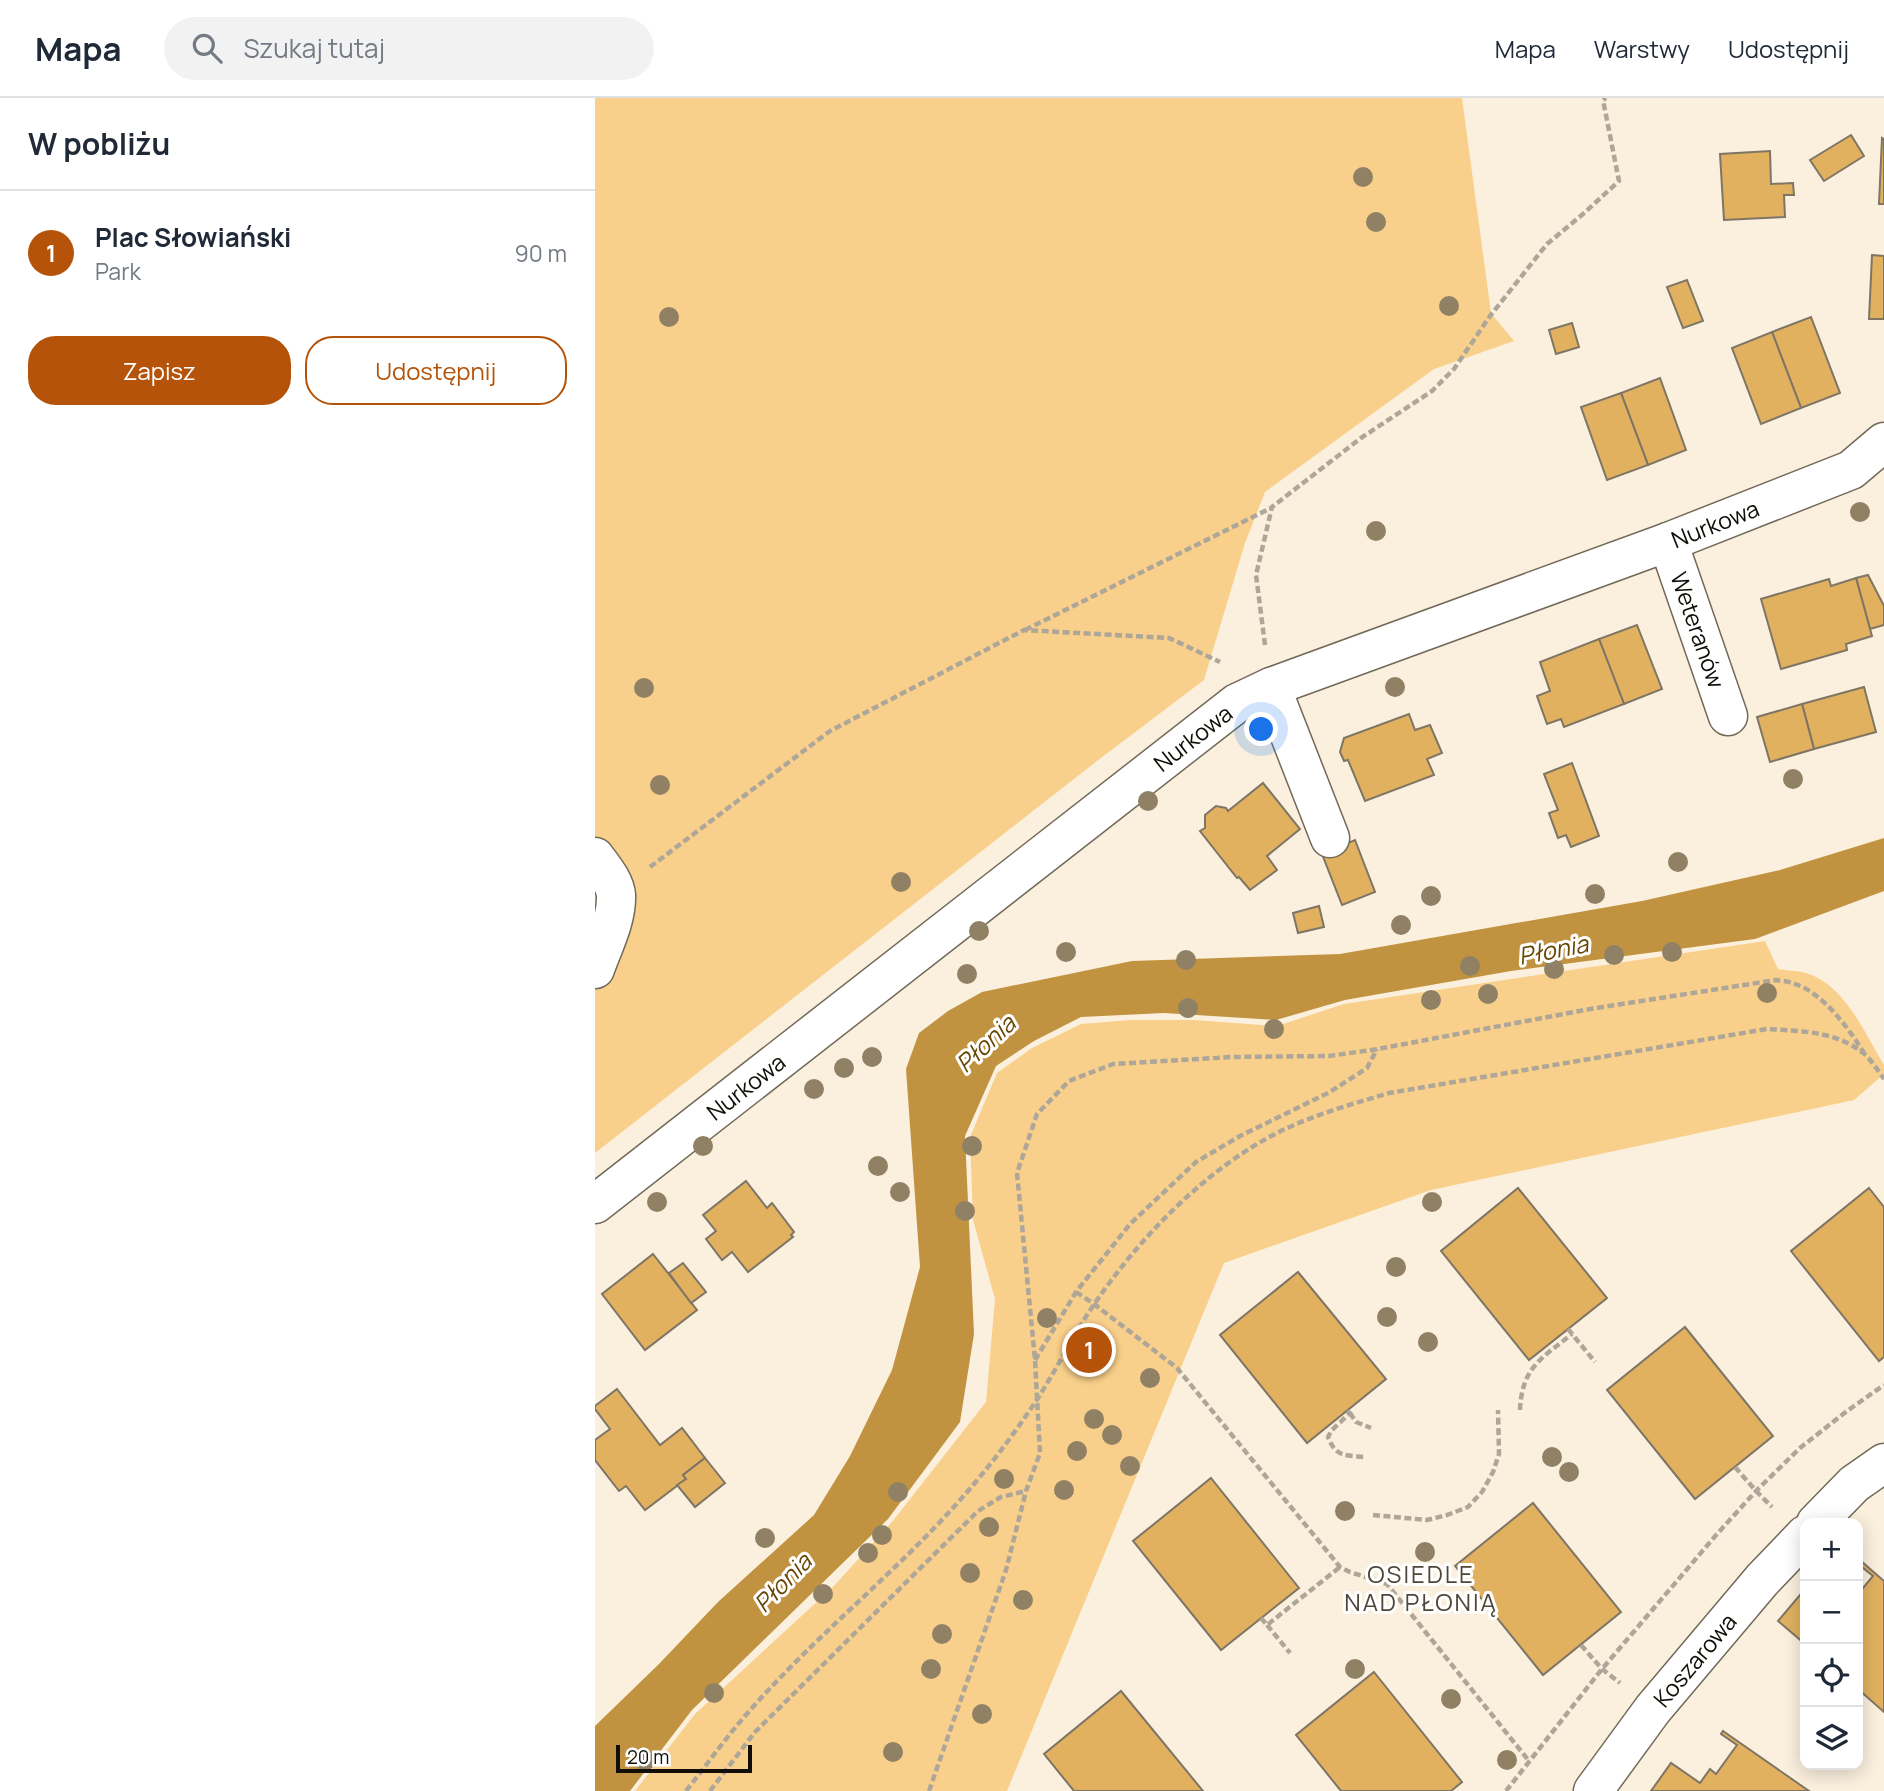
<!DOCTYPE html>
<html lang="pl">
<head>
<meta charset="utf-8">
<style>
  :root { --surface:#fff; --page:#f2f2f3; --text:#1f2937; --muted:#747a83; --line:#e0e1e3; --accent:#b45309 }
  body { margin:0; font-family:Manrope,sans-serif; background:var(--page); color:var(--text) }
  .controls { position:absolute; right:21px; bottom:21px; display:grid; overflow:hidden; border-radius:14px; box-shadow:0 4px 18px #0003 }
  .controls button { width:63px; height:63px; display:grid; place-items:center; padding:0; border:0; border-bottom:2px solid var(--line); background:var(--surface); color:var(--text); font:35px sans-serif }
  .scale { position:absolute; left:21px; bottom:18px; width:136px; box-sizing:border-box; padding-left:7px; border:4px solid #110e08; border-top:0; font-size:19px; line-height:24px; white-space:nowrap; color:#110e08; -webkit-text-stroke:5px #fff; paint-order:stroke }
  .you { position:absolute; left:667px; top:632px; width:24px; height:24px; margin:-18px; border:5px solid #fff; border-radius:50%; background:#1a73e8; box-shadow:0 0 0 10px #1a73e833 }
  .badge { display:grid; place-items:center; width:46px; height:46px; border-radius:50%; background:var(--accent); color:#fff; font-size:23px; font-weight:700 }
  .pin { position:absolute; translate:-50% -50%; border:4px solid #fff; box-shadow:0 2px 7px #0006 }
  .list { margin:0; padding:0; list-style:none }
  h2 { display:flex; justify-content:space-between; align-items:center; height:91px; margin:0; padding:0 28px; font-size:30px }
  h2 small { font-size:23px; font-weight:400; color:var(--muted) }
  .list li { display:grid; grid-template-columns:46px 1fr auto; gap:21px; align-items:center; box-sizing:border-box; height:126px; padding:0 28px; border-top:2px solid var(--line) }
  .list b { display:block; font-size:26px; white-space:nowrap }
  .list p { margin:0; font-size:23px; white-space:nowrap; color:var(--muted) }
  .list em { font-size:23px; font-style:normal; color:var(--muted) }
  .actions { display:flex; gap:14px; padding:21px 28px }
  .actions a { flex:1; padding:16px 0; border:2px solid var(--accent); border-radius:28px; text-align:center; font-size:24px; color:var(--accent) }
  .actions .main { background:var(--accent); color:#fff }
  .icon { flex:none; width:38px; height:38px; fill:none; stroke:currentColor; stroke-width:2; stroke-linecap:round; stroke-linejoin:round }
  .map { position:relative; flex:none; width:1289px; height:1693px; overflow:hidden }
  header { display:flex; align-items:center; gap:42px; box-sizing:border-box; height:98px; padding:0 35px; background:var(--surface); border-bottom:2px solid var(--line) }
  header strong { font-size:33px }
  nav { display:flex; gap:38px; margin-inline-start:auto; font-size:24px }
  .search { width:490px; height:63px; background:var(--page); display:flex; align-items:center; gap:18px; box-sizing:border-box; padding:0 24px; border-radius:38px; color:var(--muted); font-size:26px }
  main { display:flex }
  aside { flex:1; background:var(--surface) }
  .map>svg:first-child { display:block }
  .green { fill:#f9d08b }
  .water { fill:#c19341 }
  .building { fill:#e1b160; stroke:#7f7565; stroke-width:2 }
  .lines { fill:none; stroke-linecap:round; stroke-linejoin:round }
  .minor-casing { stroke:#726959; stroke-width:41 }
  .path { stroke:#aea698; stroke-width:4.5; stroke-dasharray:7 3.5; stroke-linecap:butt }
  .minor { stroke:#fff; stroke-width:38 }
  .tree { fill:#908165 }
  .labels { text-anchor:middle; dominant-baseline:central; stroke-width:6; stroke-linejoin:round; paint-order:stroke }
  .street-label { font-size:23px; fill:#110e08; stroke:#fff }
  .water-label { font-size:24px; font-style:italic; fill:#674703; stroke:#fff }
  .neighbourhood-label { font-size:24px; letter-spacing:2px; fill:#4f4638; stroke:#fff }
</style>
</head>
<body>
<header>
<strong>Mapa</strong>
<div class="search"><svg class="icon" aria-label="search" viewBox="0 0 24 24"><circle cx="10" cy="10" r="6"/><path d="M15 15l6 6"/></svg>Szukaj tutaj</div>
<nav><a>Mapa</a><a>Warstwy</a><a>Udostępnij</a></nav>
</header>
<main>
<aside>
<h2>W pobliżu<small></small></h2>
<ul class="list">
<li><span class="badge">1</span><div><b>Plac Słowiański</b><p>Park</p></div><em>90 m</em></li>
</ul>
<div class="actions"><a class="main">Zapisz</a><a>Udostępnij</a></div>
</aside>
<div class="map">
<svg width="1289" height="1693" viewBox="0 0 1289 1693">
  <rect width="100%" height="100%" fill="#fbf0de"/>
  <g class="green">
    <path d="M0,0H867L896,215L919,243L839,271L670,394L650,445L609,582L502,663L0,1055Z"/>
    <path d="M1170,843L1183,871C1191,873 1202,872 1211,875C1250,887 1269,934 1289,967V976L1259,1002L836,1092L629,1165L412,1693H40L100,1616L238,1489L297,1424L391,1304L400,1201L378,1122L375,1039L402,975L437,950L486,926L535,922H599L682,928L749,906Z"/>
  </g>
  <path class="water" d="M1289,740V793L1160,841L916,873L750,902L681,922L569,915L486,919L439,943L401,968L370,1038L379,1236L365,1324L293,1421L97,1612L35,1693H0V1628L64,1566L123,1504L219,1417L255,1358L297,1272L325,1169L311,971L324,935L353,913L387,894L537,863L745,856L1047,803L1185,772Z"/>
  <g class="building">
    <path d="M1256,37L1269,58L1229,83L1215,62Z"/>
    <path d="M1287,40L1289,41V106H1284Z"/>
    <path d="M1175,53L1176,86L1198,85L1199,97H1189L1190,119L1129,122L1125,56Z"/>
    <path d="M1277,157L1289,158V221H1274Z"/>
    <path d="M1092,182L1108,223L1088,230L1072,189Z"/>
    <path d="M1216,219L1245,295L1206,310L1177,234Z"/>
    <path d="M977,225L984,249L961,256L954,232Z"/>
    <path d="M1177,234L1206,310L1166,326L1137,250Z"/>
    <path d="M1065,280L1091,352L1053,367L1026,295Z"/>
    <path d="M1026,295L1053,367L1012,382L986,309Z"/>
    <path d="M1273,477L1289,508V527L1275,531L1261,480Z"/>
    <path d="M1261,480L1277,538L1251,546L1252,552L1186,571L1166,501L1234,481L1236,488Z"/>
    <path d="M1042,527L1067,591L1029,606L1004,541Z"/>
    <path d="M1004,541L1029,606L969,629L966,621L952,626L942,598L955,593L945,564Z"/>
    <path d="M1269,589L1281,634L1219,651L1207,606Z"/>
    <path d="M1207,606L1219,651L1175,664L1162,619Z"/>
    <path d="M814,616L820,632L835,627L847,655L832,661L839,677L770,703L753,662L749,663L745,654L749,640Z"/>
    <path d="M977,665L1004,738L976,749L971,737L963,740L954,715L963,712L949,676Z"/>
    <path d="M668,685L705,731L672,758L682,772L655,792L644,779L642,780L605,733L610,730V717L621,708L631,710L633,713Z"/>
    <path d="M760,742L780,794L747,807L727,756Z"/>
    <path d="M724,808L729,829L703,835L698,815Z"/>
    <path d="M151,1083L172,1110L177,1105L199,1134L196,1137L198,1139L153,1174L137,1154L127,1162L111,1141L121,1133L108,1117Z"/>
    <path d="M923,1090L1012,1200L934,1262L846,1153Z"/>
    <path d="M1274,1090L1289,1109V1259L1284,1263L1196,1153Z"/>
    <path d="M58,1156L102,1212L50,1252L7,1196Z"/>
    <path d="M88,1165L111,1194L96,1205L74,1175Z"/>
    <path d="M703,1174L791,1281L712,1345L625,1237Z"/>
    <path d="M1090,1229L1178,1338L1100,1401L1012,1292Z"/>
    <path d="M22,1291L65,1347L87,1330L110,1360L88,1377L91,1381L50,1412L31,1388L24,1393L0,1362V1342L15,1331L0,1311V1308Z"/>
    <path d="M110,1360L130,1385L100,1409L82,1387L91,1381L88,1377Z"/>
    <path d="M616,1380L704,1490L626,1552L538,1443Z"/>
    <path d="M938,1405L1026,1514L948,1577L860,1468Z"/>
    <path d="M1266,1463L1289,1483V1614L1263,1591V1496L1278,1478L1263,1466Z"/>
    <path d="M1210,1491V1546L1183,1523Z"/>
    <path d="M779,1574L867,1684L856,1693H746L701,1637Z"/>
    <path d="M526,1593L608,1693H479L449,1656Z"/>
    <path d="M1128,1633L1214,1693H1056L1076,1665L1105,1685L1115,1671L1121,1676L1142,1647L1126,1636Z"/>
  </g>
  <g class="lines">
    <defs>
      <g id="minor">
        <path id="s1" d="M1073,444L1133,618"/>
        <path d="M676,589L735,740"/>
        <path d="M0,759C8,770 20,784 21,797C22,822 8,848 0,871"/>
        <path id="s2" d="M0,1106L642,605L676,589L1073,444L1256,372L1289,344"/>
        <path d="M1221,1425L1259,1386L1289,1365"/>
        <path id="s3" d="M998,1693L1058,1611L1167,1482L1210,1437"/>
      </g>
    </defs>
    <use href="#minor" class="minor-casing"/>
    <g class="path">
      <path d="M430,532L676,410"/>
      <path d="M670,547L661,477L677,409L766,340L837,293L859,271L895,218L952,146L988,116L1024,83L1008,2L1011,0"/>
      <path d="M55,769L235,633L429,532L574,540L625,564"/>
      <path d="M481,1194L499,1206L582,1270L745,1469L755,1474L792,1486L934,1663"/>
      <path d="M973,1231L1000,1264"/>
      <path d="M440,1262L481,1194L535,1126L601,1064L645,1038L735,994L772,970L782,951"/>
      <path d="M925,1312C927,1269 946,1261 977,1236"/>
      <path d="M752,1313L755,1315L737,1332L733,1339C741,1359 749,1357 769,1359"/>
      <path d="M755,1315L761,1324L776,1330"/>
      <path d="M1140,1369L1161,1393L1177,1409"/>
      <path d="M778,1417L832,1422L852,1417L873,1409L887,1394L898,1374L904,1356L903,1312"/>
      <path d="M666,1520L672,1527L745,1469"/>
      <path d="M672,1527L695,1555"/>
      <path d="M986,1547L1007,1571L1025,1585"/>
      <path d="M91,1693C111,1668 129,1642 150,1618C219,1538 304,1473 373,1393C398,1364 422,1332 443,1300C463,1269 479,1235 500,1205C545,1139 612,1070 684,1034C718,1017 757,1006 794,995L1172,931C1205,933 1241,933 1268,955C1276,961 1283,973 1289,981"/>
      <path d="M115,1693L160,1634L383,1413L406,1399L431,1393"/>
      <path d="M334,1693L411,1472L431,1393L445,1355L440,1262L422,1075L442,1016L474,983L518,966L637,959L734,958L783,951L995,911L1181,882C1186,883 1192,883 1197,885C1227,893 1254,931 1269,955"/>
      <path d="M911,1693L1007,1571L1122,1436L1161,1393L1205,1350L1252,1313L1289,1287"/>
    </g>
    <use href="#minor" class="minor"/>
  </g>
  <g class="tree">
    <circle cx="768" cy="79" r="10"/>
    <circle cx="781" cy="124" r="10"/>
    <circle cx="854" cy="208" r="10"/>
    <circle cx="74" cy="219" r="10"/>
    <circle cx="1265" cy="414" r="10"/>
    <circle cx="781" cy="433" r="10"/>
    <circle cx="800" cy="589" r="10"/>
    <circle cx="49" cy="590" r="10"/>
    <circle cx="1198" cy="681" r="10"/>
    <circle cx="65" cy="687" r="10"/>
    <circle cx="553" cy="703" r="10"/>
    <circle cx="1083" cy="764" r="10"/>
    <circle cx="306" cy="784" r="10"/>
    <circle cx="1000" cy="796" r="10"/>
    <circle cx="836" cy="798" r="10"/>
    <circle cx="806" cy="827" r="10"/>
    <circle cx="384" cy="833" r="10"/>
    <circle cx="471" cy="854" r="10"/>
    <circle cx="1077" cy="854" r="10"/>
    <circle cx="1019" cy="857" r="10"/>
    <circle cx="591" cy="862" r="10"/>
    <circle cx="875" cy="868" r="10"/>
    <circle cx="959" cy="871" r="10"/>
    <circle cx="372" cy="876" r="10"/>
    <circle cx="1172" cy="895" r="10"/>
    <circle cx="893" cy="896" r="10"/>
    <circle cx="836" cy="902" r="10"/>
    <circle cx="593" cy="910" r="10"/>
    <circle cx="679" cy="931" r="10"/>
    <circle cx="277" cy="959" r="10"/>
    <circle cx="249" cy="970" r="10"/>
    <circle cx="219" cy="991" r="10"/>
    <circle cx="108" cy="1048" r="10"/>
    <circle cx="377" cy="1048" r="10"/>
    <circle cx="283" cy="1068" r="10"/>
    <circle cx="305" cy="1094" r="10"/>
    <circle cx="62" cy="1104" r="10"/>
    <circle cx="837" cy="1104" r="10"/>
    <circle cx="370" cy="1113" r="10"/>
    <circle cx="801" cy="1169" r="10"/>
    <circle cx="792" cy="1219" r="10"/>
    <circle cx="452" cy="1220" r="10"/>
    <circle cx="833" cy="1244" r="10"/>
    <circle cx="555" cy="1280" r="10"/>
    <circle cx="499" cy="1321" r="10"/>
    <circle cx="517" cy="1337" r="10"/>
    <circle cx="482" cy="1353" r="10"/>
    <circle cx="957" cy="1359" r="10"/>
    <circle cx="535" cy="1368" r="10"/>
    <circle cx="974" cy="1374" r="10"/>
    <circle cx="409" cy="1381" r="10"/>
    <circle cx="469" cy="1392" r="10"/>
    <circle cx="303" cy="1394" r="10"/>
    <circle cx="750" cy="1413" r="10"/>
    <circle cx="394" cy="1429" r="10"/>
    <circle cx="287" cy="1437" r="10"/>
    <circle cx="170" cy="1440" r="10"/>
    <circle cx="830" cy="1454" r="10"/>
    <circle cx="273" cy="1455" r="10"/>
    <circle cx="375" cy="1475" r="10"/>
    <circle cx="228" cy="1496" r="10"/>
    <circle cx="428" cy="1502" r="10"/>
    <circle cx="347" cy="1536" r="10"/>
    <circle cx="336" cy="1571" r="10"/>
    <circle cx="760" cy="1571" r="10"/>
    <circle cx="119" cy="1595" r="10"/>
    <circle cx="856" cy="1601" r="10"/>
    <circle cx="387" cy="1616" r="10"/>
    <circle cx="298" cy="1654" r="10"/>
    <circle cx="912" cy="1662" r="10"/>
    <circle cx="50" cy="1663" r="10"/>
  </g>
  <g class="labels">
    <g class="street-label">
      <text stroke="none"><textPath href="#s2" startOffset="1325">Nurkowa</textPath></text>
      <text stroke="none"><textPath href="#s1" startOffset="93">Weteranów</textPath></text>
      <text stroke="none"><textPath href="#s2" startOffset="758">Nurkowa</textPath></text>
      <text stroke="none"><textPath href="#s2" startOffset="191">Nurkowa</textPath></text>
      <text stroke="none"><textPath href="#s3" startOffset="166">Koszarowa</textPath></text>
    </g>
    <g class="water-label">
      <text transform="translate(958 851) rotate(-11)">Płonia</text>
      <text transform="translate(390 945) rotate(-43)">Płonia</text>
      <text transform="translate(187 1484) rotate(-46)">Płonia</text>
    </g>
    <g class="neighbourhood-label">
      <text x="826" y="1475">OSIEDLE<tspan x="826" dy="28">NAD PŁONIĄ</tspan></text>
    </g>
  </g>
</svg>
<div class="controls">
<button>+</button>
<button>−</button>
<button><svg class="icon" aria-label="locate" viewBox="0 0 24 24"><circle cx="12" cy="12" r="6"/><path d="M12 2v4M12 18v4M2 12h4M18 12h4"/></svg></button>
<button><svg class="icon" aria-label="layers" viewBox="0 0 24 24"><path d="M12 4l9 5-9 5-9-5zM3 14l9 5 9-5"/></svg></button>
</div>
<div class="scale">20 m</div>
<div class="you"></div>
<div class="pin badge" style="left:494px;top:1252px">1</div>
</div>
</main>
</body>
</html>
